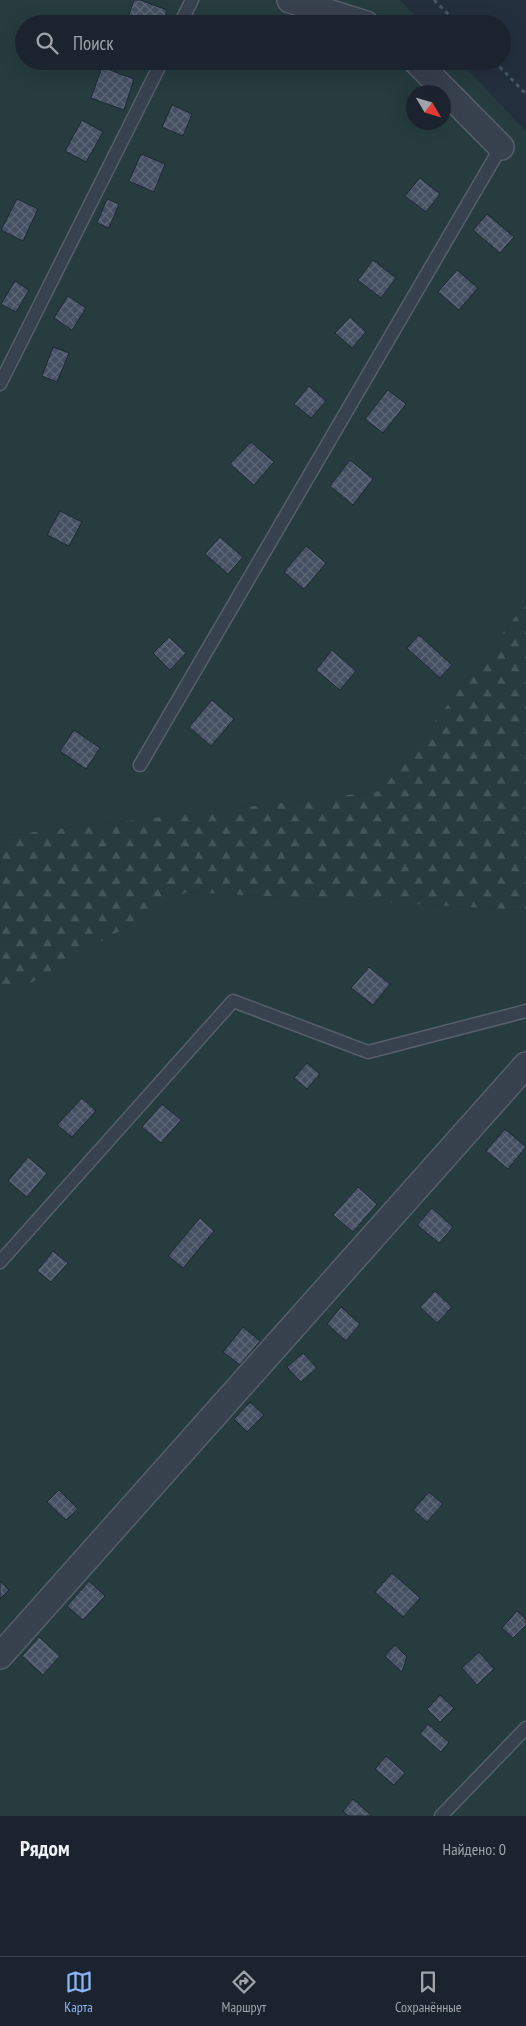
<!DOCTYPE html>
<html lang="ru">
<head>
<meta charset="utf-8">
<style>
  :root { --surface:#1b232e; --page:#242b36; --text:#f1f3f6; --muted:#a0a4aa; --line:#39404a; --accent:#8ab4f8 }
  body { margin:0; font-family:"PT Sans Narrow",sans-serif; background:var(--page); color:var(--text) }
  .compass { position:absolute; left:406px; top:85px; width:45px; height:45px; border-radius:50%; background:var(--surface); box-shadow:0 5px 20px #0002; rotate:128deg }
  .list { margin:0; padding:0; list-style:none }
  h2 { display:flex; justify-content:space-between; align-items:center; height:65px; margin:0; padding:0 20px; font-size:21px }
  h2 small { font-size:16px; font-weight:400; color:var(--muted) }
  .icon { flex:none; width:28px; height:28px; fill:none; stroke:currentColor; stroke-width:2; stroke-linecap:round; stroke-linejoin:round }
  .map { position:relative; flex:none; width:526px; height:1816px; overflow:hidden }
  .search { position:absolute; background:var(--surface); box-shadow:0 5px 20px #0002; left:15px; right:15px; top:15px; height:55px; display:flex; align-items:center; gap:12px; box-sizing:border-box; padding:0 18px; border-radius:28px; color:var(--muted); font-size:19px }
  .sheet { height:140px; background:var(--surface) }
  nav { display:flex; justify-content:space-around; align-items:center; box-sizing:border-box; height:70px; border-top:1px solid var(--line); background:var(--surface); font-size:14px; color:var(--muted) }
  nav a { display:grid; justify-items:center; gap:2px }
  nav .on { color:var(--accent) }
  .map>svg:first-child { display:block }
  .green { fill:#263c3f; fill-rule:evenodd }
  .forest { fill:url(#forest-firs) }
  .building { fill:url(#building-cross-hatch); stroke:#1f2835 }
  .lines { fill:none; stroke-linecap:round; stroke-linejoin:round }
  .lane-casing { stroke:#565f6c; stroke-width:15 }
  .street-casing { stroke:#565f6c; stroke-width:28 }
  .path { stroke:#44595c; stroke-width:3; stroke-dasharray:4 4; stroke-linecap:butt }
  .lane { stroke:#38414e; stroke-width:12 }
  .street { stroke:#38414e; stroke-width:25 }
</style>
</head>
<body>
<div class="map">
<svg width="526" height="1816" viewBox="0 0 526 1816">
  <defs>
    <pattern id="forest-firs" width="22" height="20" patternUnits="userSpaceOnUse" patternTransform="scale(1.25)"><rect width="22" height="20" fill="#263c3f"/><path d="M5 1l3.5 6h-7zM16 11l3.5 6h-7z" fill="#435659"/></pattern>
    <pattern id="building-cross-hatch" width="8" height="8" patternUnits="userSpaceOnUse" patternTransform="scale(1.25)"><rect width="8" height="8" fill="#455162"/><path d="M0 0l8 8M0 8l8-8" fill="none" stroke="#5d6877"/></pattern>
  </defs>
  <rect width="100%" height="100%" fill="#242f3e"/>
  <g class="green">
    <path d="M0,0H400L423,24H24V61H459L526,131V603L381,791L0,836ZM414,92H444V122H414Z"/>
    <path d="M186,892L526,910V1816H0V1001Z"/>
  </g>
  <path class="forest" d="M526,603V910L186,892L0,1001V836L381,791Z"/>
  <g class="building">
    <path d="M134,0H140L167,10L162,24H126Z"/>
    <path d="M102,67L134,79L124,110L91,98Z"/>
    <path d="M172,105L192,114L183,136L162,127Z"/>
    <path d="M82,120L103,132L86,162L65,151Z"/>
    <path d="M141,154L165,164L154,192L129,181Z"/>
    <path d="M420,178L440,194L426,212L405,196Z"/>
    <path d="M17,199L38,209L23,241L1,230Z"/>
    <path d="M107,199L119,204L109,228L97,223Z"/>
    <path d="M487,214L514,237L500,253L473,230Z"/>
    <path d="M373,260L396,278L381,298L358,280Z"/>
    <path d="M457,270L478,288L459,310L438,292Z"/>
    <path d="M15,281L29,290L16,312L1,304Z"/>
    <path d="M68,296L86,308L72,330L54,318Z"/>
    <path d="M350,317L366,332L352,348L335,333Z"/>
    <path d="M53,347L69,353L57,382L42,376Z"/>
    <path d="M309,386L326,401L311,418L294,404Z"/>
    <path d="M388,390L406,404L383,433L365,419Z"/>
    <path d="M251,442L274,462L254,485L230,464Z"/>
    <path d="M350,460L373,479L353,505L330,486Z"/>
    <path d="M60,511L82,522L69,546L47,535Z"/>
    <path d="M220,537L243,557L228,574L205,554Z"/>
    <path d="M306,546L326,563L304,589L284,572Z"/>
    <path d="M419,635L452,665L440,678L407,648Z"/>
    <path d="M169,637L186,653L170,670L153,653Z"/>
    <path d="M332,650L356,671L340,690L316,670Z"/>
    <path d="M212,700L234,719L211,746L189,727Z"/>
    <path d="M74,730L100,748L86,769L60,751Z"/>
    <path d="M369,967L390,984L373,1005L351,988Z"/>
    <path d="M307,1063L320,1074L307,1089L294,1078Z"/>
    <path d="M82,1098L96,1111L72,1137L57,1125Z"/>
    <path d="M162,1104L181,1120L161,1143L142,1127Z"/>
    <path d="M505,1129L526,1147L508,1169L486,1151Z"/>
    <path d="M28,1157L47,1173L27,1197L8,1181Z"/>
    <path d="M358,1187L377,1204L353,1232L333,1215Z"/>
    <path d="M432,1208L453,1227L439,1243L417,1225Z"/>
    <path d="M200,1218L214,1231L183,1268L168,1256Z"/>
    <path d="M53,1251L68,1263L51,1282L37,1271Z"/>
    <path d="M435,1291L452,1307L437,1323L420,1307Z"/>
    <path d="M341,1307L360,1324L346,1341L327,1324Z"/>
    <path d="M243,1327L260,1341L240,1365L223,1352Z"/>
    <path d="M303,1353L317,1368L301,1382L287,1367Z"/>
    <path d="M250,1402L264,1415L247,1432L234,1419Z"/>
    <path d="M59,1490L78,1509L66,1520L47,1502Z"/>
    <path d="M429,1492L443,1504L427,1522L413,1510Z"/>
    <path d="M392,1573L420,1598L403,1617L375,1592Z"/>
    <path d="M0,1581L9,1590L0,1599Z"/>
    <path d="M89,1581L105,1596L83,1620L67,1606Z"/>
    <path d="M517,1611L526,1619V1625L513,1638L502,1628Z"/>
    <path d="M39,1637L60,1656L43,1675L22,1656Z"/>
    <path d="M395,1645L407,1657L402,1672L385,1656Z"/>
    <path d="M479,1652L494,1669L477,1685L462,1668Z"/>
    <path d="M440,1695L454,1708L440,1722L427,1709Z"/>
    <path d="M428,1724L449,1742L441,1752L420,1734Z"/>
    <path d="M386,1756L405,1773L394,1785L375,1769Z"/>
    <path d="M353,1799L372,1816H348L343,1811Z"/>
  </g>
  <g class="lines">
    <defs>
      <g id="lane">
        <path d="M180,24L192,0"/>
        <path d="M0,384L162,61"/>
        <path d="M140,765L501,147"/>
        <path d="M0,1262L233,1001L368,1052L526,1011"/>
        <path d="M441,1816L526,1728"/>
      </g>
      <g id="street">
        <path d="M290,0L366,24"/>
        <path d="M416,61L501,147"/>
        <path d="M0,1656L526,1065"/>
      </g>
    </defs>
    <use href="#lane" class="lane-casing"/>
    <use href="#street" class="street-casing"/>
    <g class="path">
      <path d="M434,0L458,24"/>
      <path d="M494,61L526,94"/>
    </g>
    <use href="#lane" class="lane"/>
    <use href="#street" class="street"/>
  </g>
</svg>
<svg class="compass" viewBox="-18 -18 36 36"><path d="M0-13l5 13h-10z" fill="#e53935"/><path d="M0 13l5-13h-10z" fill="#a0a4aa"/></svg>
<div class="search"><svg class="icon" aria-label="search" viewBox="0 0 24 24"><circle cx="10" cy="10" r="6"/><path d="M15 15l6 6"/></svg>Поиск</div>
</div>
<section class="sheet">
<h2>Рядом<small>Найдено: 0</small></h2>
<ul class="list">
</ul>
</section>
<nav>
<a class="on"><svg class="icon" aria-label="map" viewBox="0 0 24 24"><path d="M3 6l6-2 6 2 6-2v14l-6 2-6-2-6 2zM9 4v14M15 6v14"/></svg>Карта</a>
<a><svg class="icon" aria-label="directions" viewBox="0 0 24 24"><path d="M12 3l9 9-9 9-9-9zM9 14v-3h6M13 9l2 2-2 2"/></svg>Маршрут</a>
<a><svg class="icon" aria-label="saved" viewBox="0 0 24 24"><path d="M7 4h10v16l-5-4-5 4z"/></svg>Сохранённые</a>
</nav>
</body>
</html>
